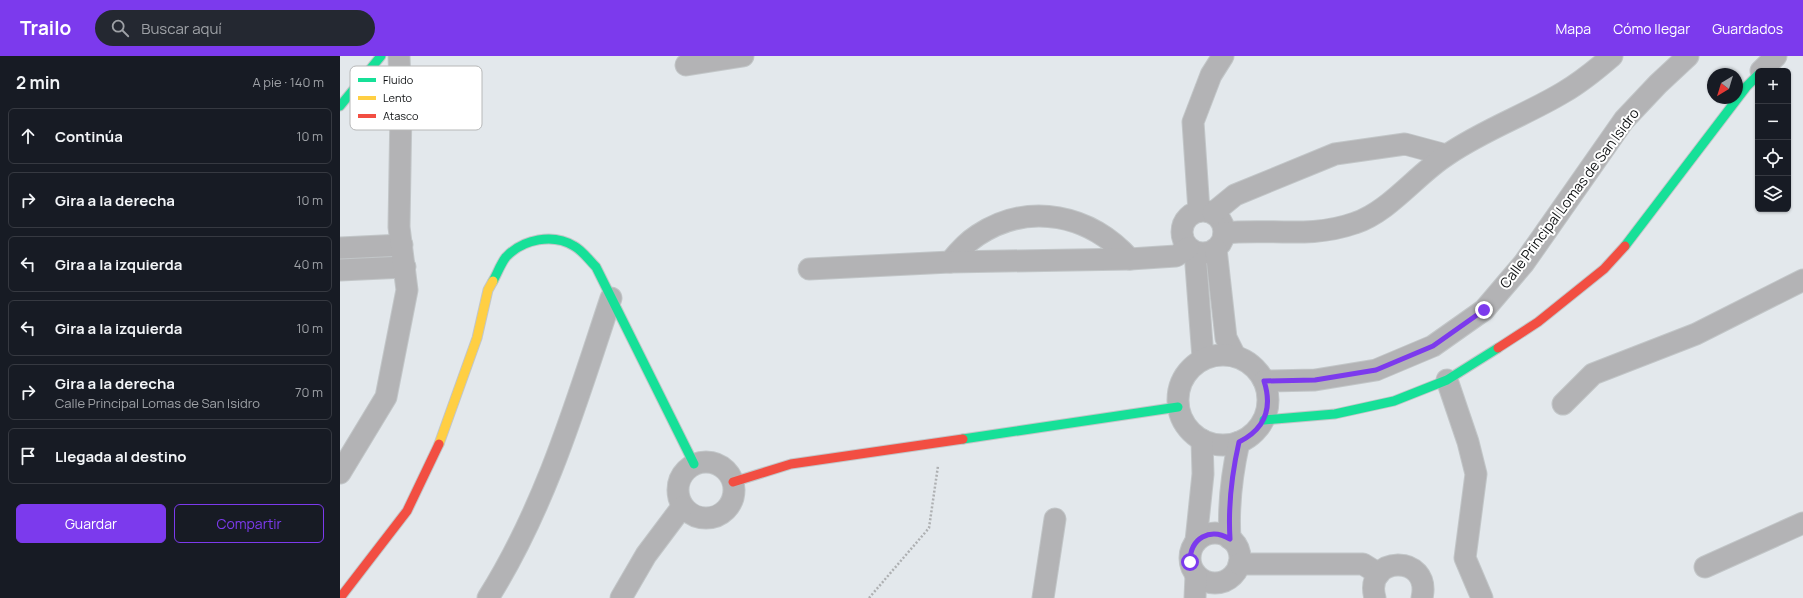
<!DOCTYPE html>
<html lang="es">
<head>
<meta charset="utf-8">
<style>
  :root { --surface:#171b24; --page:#242831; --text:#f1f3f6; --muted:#9ea1a6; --line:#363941; --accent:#7c3aed }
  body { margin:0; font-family:Manrope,sans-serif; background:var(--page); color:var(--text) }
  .controls { position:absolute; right:12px; top:12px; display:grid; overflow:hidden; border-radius:6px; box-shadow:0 1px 3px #0004 }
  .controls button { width:36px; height:36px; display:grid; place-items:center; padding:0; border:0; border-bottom:1px solid var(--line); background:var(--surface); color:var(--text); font:20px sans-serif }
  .compass { position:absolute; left:1367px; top:12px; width:36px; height:36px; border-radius:50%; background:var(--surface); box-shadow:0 1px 3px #0004; rotate:218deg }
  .stop { position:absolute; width:12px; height:12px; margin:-9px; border:3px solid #7c3aed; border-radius:50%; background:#fff }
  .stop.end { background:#7c3aed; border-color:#fff; box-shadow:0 1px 4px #0008 }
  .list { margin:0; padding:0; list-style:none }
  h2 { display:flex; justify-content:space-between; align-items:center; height:52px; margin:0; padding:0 16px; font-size:17px }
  h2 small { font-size:13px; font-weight:400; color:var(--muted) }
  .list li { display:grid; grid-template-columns:26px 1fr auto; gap:12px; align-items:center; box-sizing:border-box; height:56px; margin:0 8px 8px; padding:0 8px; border:1px solid var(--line); border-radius:6px }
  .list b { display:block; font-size:15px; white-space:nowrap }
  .list p { margin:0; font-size:13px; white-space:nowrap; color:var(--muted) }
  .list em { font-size:13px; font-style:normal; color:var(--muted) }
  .actions { display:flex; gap:8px; padding:12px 16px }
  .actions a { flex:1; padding:9px 0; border:1px solid var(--accent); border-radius:6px; text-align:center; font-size:14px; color:var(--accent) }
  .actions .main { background:var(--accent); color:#fff }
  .icon { flex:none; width:22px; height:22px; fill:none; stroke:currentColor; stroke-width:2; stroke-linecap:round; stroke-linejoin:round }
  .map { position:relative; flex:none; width:1463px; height:542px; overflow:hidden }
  header { display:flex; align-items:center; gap:24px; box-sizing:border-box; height:56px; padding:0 20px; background:var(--accent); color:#fff }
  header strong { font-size:19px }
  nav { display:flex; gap:22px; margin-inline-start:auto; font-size:14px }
  .search { width:280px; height:36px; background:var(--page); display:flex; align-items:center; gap:10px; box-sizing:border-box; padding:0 14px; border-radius:22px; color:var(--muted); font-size:15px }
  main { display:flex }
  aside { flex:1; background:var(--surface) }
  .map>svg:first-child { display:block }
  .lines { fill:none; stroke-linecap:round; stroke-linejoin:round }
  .street-casing { stroke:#c2c6c8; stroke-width:23 }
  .fast-casing { stroke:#c2c6c8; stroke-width:11 }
  .slow-casing { stroke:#c2c6c8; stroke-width:11 }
  .jam-casing { stroke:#c2c6c8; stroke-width:11 }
  .path { stroke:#aeb0b2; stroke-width:2.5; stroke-dasharray:2 2; stroke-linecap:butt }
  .street { stroke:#b3b3b5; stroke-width:21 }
  .fast { stroke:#16e098; stroke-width:9 }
  .slow { stroke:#ffcf43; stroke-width:9 }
  .jam { stroke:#f24e42; stroke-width:9 }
  .route { stroke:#7c3aed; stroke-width:5 }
  .labels { text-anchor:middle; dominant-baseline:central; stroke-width:4; stroke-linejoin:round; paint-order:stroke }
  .street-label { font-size:14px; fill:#0e1113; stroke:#fff }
  .key { fill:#fff; stroke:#b7b8b8; stroke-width:1 }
  .key-label { font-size:11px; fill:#0e1113 }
</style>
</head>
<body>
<header>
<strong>Trailo</strong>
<div class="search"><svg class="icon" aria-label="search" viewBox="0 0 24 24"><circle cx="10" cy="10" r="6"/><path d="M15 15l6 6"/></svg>Buscar aquí</div>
<nav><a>Mapa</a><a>Cómo llegar</a><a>Guardados</a></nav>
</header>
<main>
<aside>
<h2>2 min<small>A pie · 140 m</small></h2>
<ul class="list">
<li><svg class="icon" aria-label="ahead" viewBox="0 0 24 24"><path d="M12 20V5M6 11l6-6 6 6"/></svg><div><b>Continúa</b></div><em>10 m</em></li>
<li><svg class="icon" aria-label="right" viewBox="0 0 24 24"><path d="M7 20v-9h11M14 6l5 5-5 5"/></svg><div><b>Gira a la derecha</b></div><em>10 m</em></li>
<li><svg class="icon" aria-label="left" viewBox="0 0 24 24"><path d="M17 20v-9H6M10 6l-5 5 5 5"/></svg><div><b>Gira a la izquierda</b></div><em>40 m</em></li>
<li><svg class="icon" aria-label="left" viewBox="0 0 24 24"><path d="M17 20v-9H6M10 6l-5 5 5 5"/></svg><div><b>Gira a la izquierda</b></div><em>10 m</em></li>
<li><svg class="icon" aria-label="right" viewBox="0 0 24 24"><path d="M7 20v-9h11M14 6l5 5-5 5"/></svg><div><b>Gira a la derecha</b><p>Calle Principal Lomas de San Isidro</p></div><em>70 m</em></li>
<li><svg class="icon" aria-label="arrive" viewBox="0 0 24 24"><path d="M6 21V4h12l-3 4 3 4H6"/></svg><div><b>Llegada al destino</b></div></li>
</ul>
<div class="actions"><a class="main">Guardar</a><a>Compartir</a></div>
</aside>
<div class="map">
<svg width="1463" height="542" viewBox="0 0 1463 542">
  <rect width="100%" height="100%" fill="#e3e8ec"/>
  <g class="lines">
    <defs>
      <g id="street">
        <path d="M346,9L403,0"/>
        <path d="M1421,15L1436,0"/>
        <circle cx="863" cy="176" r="21"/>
        <path d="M859,155L853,66L871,19L883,0"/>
        <path d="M873,157L895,139L995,98L1065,88L1106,99"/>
        <path d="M884,177C930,172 970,183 1015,167C1049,156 1077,118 1107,99C1143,74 1186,59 1224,36C1241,26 1257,13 1272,0"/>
        <path d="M0,192L62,189"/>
        <path d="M876,193L886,282L895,300"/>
        <path d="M855,196L863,302"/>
        <path d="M610,206C618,196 627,186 638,179C690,145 750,159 790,203"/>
        <path d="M469,213L610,206L790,203L836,200L848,192"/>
        <path d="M0,214L65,211"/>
        <circle cx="883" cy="344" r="45"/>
        <path d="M1107,324L1128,386L1136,418L1125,502L1142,542"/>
        <path d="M924,325L975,324L1036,314L1093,290L1144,254L1184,207L1284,64L1318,28L1348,0"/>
        <path d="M1223,348L1253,318L1356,278L1463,224"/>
        <circle cx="366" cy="434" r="28"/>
        <path d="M0,417L46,341L67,234L59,171L61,52L59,0"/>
        <circle cx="875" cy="502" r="25"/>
        <path d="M890,483C888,451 892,417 899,386"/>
        <path d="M856,485L863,418L862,384"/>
        <path d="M899,508H1023L1039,518"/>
        <path d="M1365,511L1463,467"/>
        <path d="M148,542C206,450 237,344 271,242"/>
        <path d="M281,542L306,499L342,451"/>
        <path d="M703,542L715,463"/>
        <path d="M855,542L856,519"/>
        <path d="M1035,542C1023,499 1092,497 1082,542"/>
      </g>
      <g id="fast">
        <path d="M0,50L41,0"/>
        <path d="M1285,190L1407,30L1418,19"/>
        <path d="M153,225C157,218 161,207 166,201C183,183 213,177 234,190C242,194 249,204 256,211L354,408"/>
        <path d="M924,364L995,358L1054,345L1107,324L1158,292"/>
        <path d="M623,383L838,351"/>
      </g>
      <path id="slow" d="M99,388L137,282L148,234L153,225"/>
      <g id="jam">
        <path d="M1158,292L1198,266L1264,213L1285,190"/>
        <path d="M393,426L451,408L623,383"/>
        <path d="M0,542L67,455L99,388"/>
      </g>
    </defs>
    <use href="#street" class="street-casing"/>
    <use href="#fast" class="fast-casing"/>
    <use href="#slow" class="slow-casing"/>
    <use href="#jam" class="jam-casing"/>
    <path class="path" d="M529,542L589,472L598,410"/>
    <use href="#street" class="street"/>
    <use href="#fast" class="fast"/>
    <use href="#slow" class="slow"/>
    <use href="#jam" class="jam"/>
  </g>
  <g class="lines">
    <path class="route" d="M850,506C850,482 870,471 890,483C888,451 892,417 899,386C925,373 933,353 924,325L975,324L1036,314L1093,290L1144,254"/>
  </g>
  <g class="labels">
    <g class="street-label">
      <text transform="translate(1229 142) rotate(-53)">Calle Principal Lomas de San Isidro</text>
    </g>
  </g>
  <rect x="10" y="10" width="132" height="64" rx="6" class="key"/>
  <rect x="18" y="22" width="18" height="4" fill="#16e098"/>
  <rect x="18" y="40" width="18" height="4" fill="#ffcf43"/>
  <rect x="18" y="58" width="18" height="4" fill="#f24e42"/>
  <g class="key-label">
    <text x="43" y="28">Fluido</text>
    <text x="43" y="46">Lento</text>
    <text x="43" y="64">Atasco</text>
  </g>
</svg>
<div class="controls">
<button>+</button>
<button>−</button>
<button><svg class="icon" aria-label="locate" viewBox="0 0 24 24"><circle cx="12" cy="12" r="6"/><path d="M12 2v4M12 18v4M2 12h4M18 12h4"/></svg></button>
<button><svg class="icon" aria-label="layers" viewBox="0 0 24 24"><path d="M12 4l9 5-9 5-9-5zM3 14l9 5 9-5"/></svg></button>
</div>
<svg class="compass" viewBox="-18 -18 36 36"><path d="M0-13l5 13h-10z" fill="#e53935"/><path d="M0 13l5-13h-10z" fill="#9ea1a6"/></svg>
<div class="stop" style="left:850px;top:506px"></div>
<div class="stop end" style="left:1144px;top:254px"></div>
</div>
</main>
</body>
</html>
